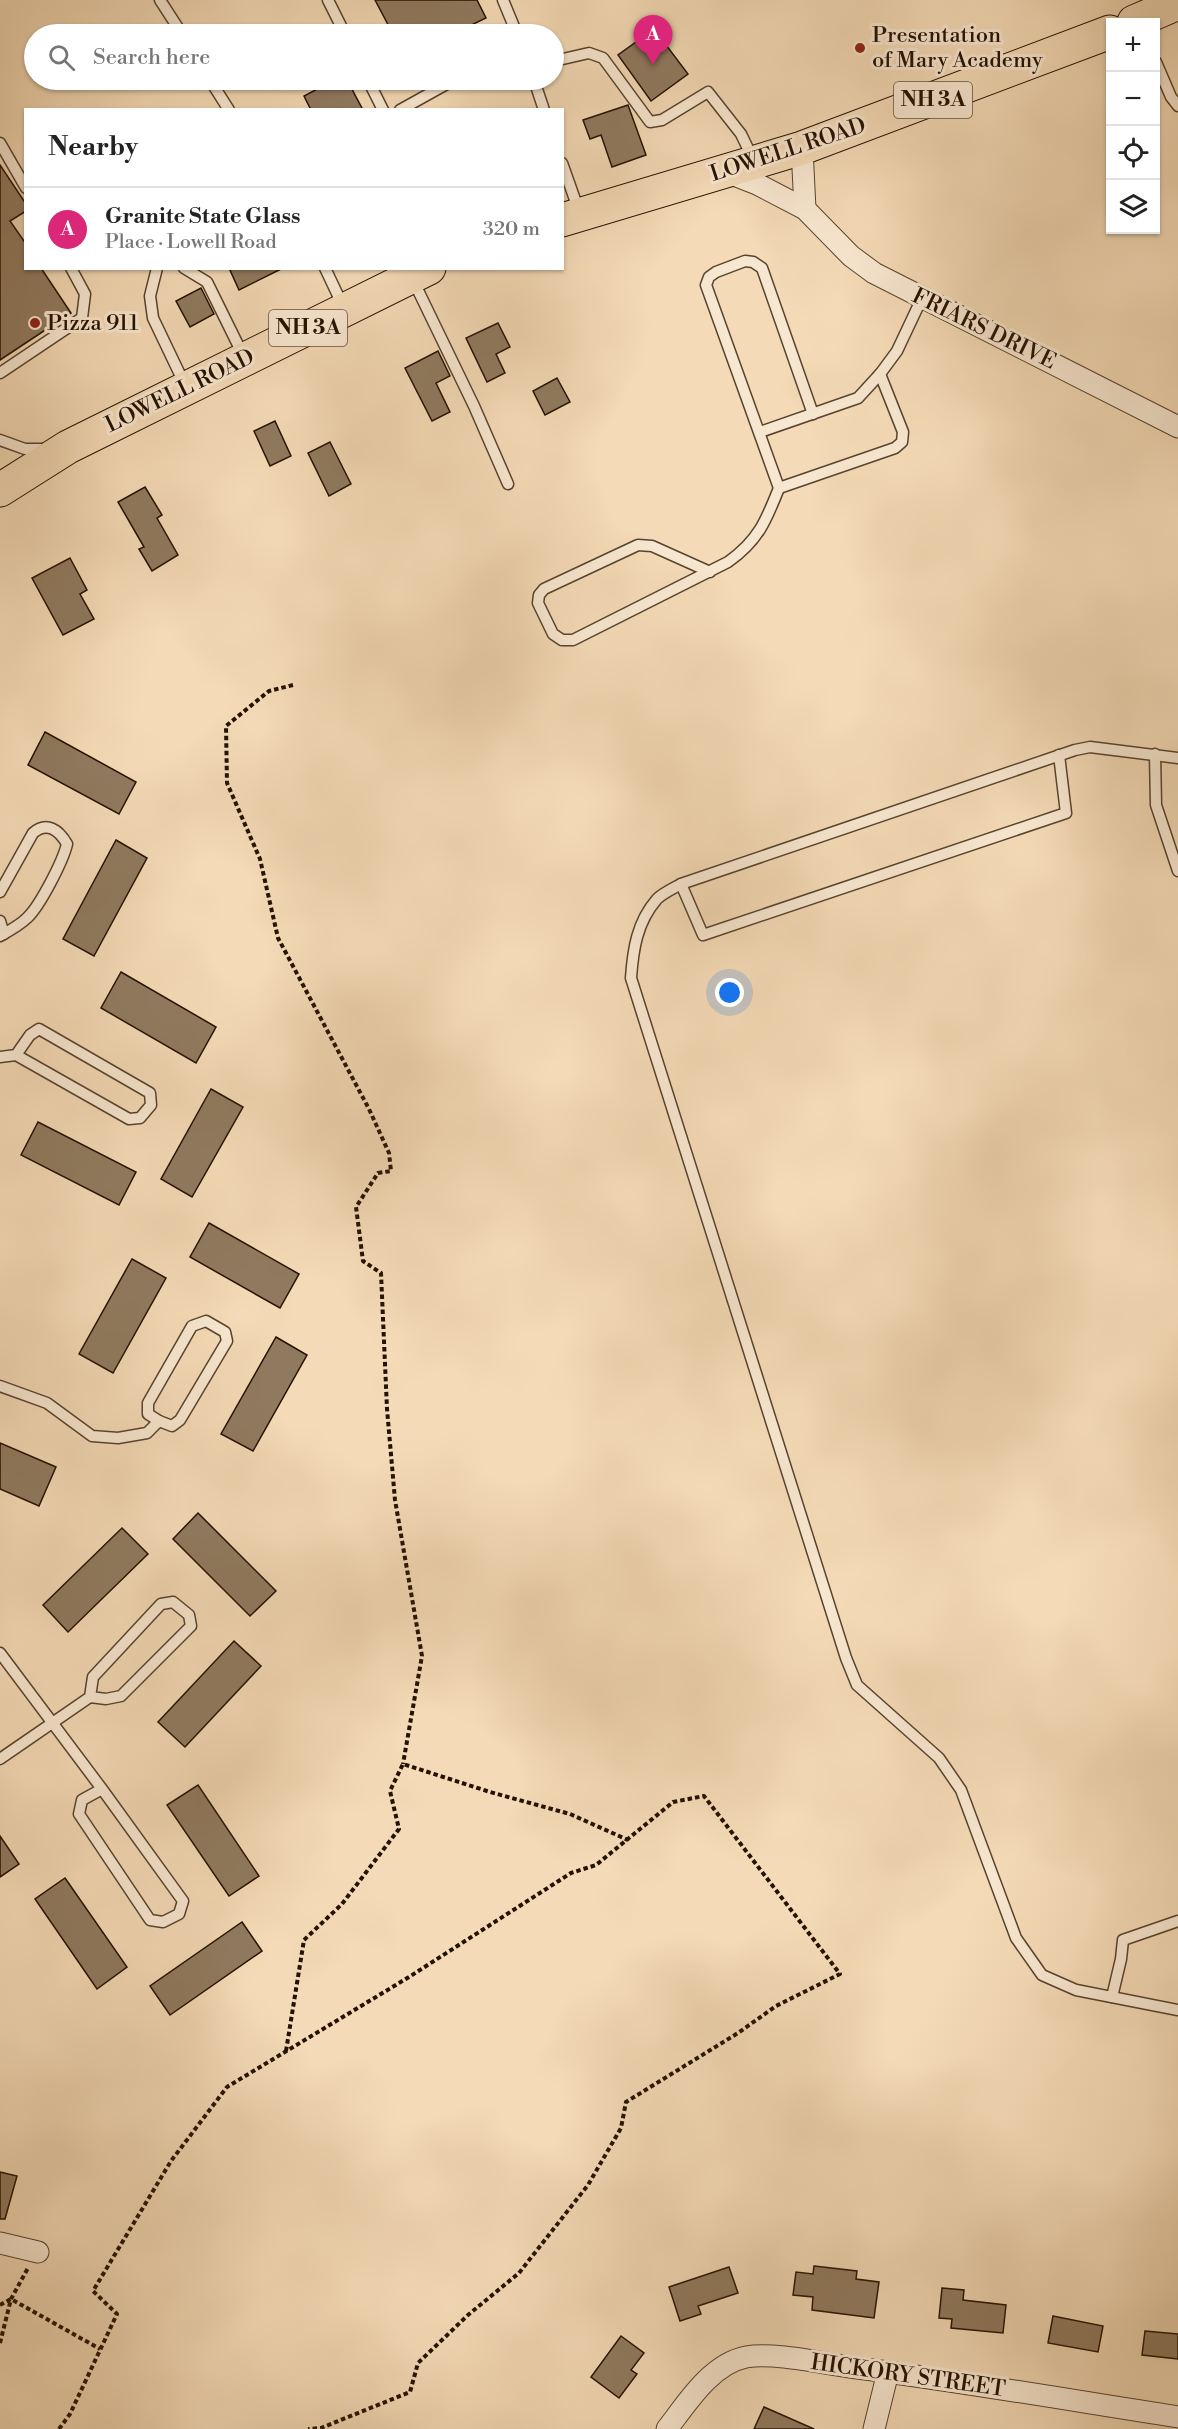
<!DOCTYPE html>
<html lang="en">
<head>
<meta charset="utf-8">
<style>
  :root { --surface:#fff; --page:#f6f6f6; --text:#222; --muted:#767676; --line:#e0e0e0; --accent:#db2777 }
  body { margin:0; font-family:"Libre Bodoni",serif; background:var(--page); color:var(--text) }
  .controls { position:absolute; right:18px; top:18px; display:grid; overflow:hidden; border-radius:0px; box-shadow:0 2px 4px #0004 }
  .controls button { width:54px; height:54px; display:grid; place-items:center; padding:0; border:0; border-bottom:2px solid var(--line); background:var(--surface); color:var(--text); font:30px sans-serif }
  .you { position:absolute; left:730px; top:993px; width:21px; height:21px; margin:-15px; border:4px solid #fff; border-radius:50%; background:#1a73e8; box-shadow:0 0 0 9px #1a73e833 }
  .badge { display:grid; place-items:center; width:39px; height:39px; border-radius:50%; background:var(--accent); color:#fff; font-size:20px; font-weight:700 }
  .pin { position:absolute; translate:-50% -50px; filter:drop-shadow(0 2px 3px #0008) }
  .pin::after { content:''; position:absolute; top:32px; width:21px; height:18px; background:inherit; clip-path:polygon(0 0,100% 0,50% 100%) }
  .list { margin:0; padding:0; list-style:none }
  h2 { display:flex; justify-content:space-between; align-items:center; height:78px; margin:0; padding:0 24px; font-size:26px }
  h2 small { font-size:20px; font-weight:400; color:var(--muted) }
  .list li { display:grid; grid-template-columns:39px 1fr auto; gap:18px; align-items:center; box-sizing:border-box; height:84px; padding:0 24px; border-top:2px solid var(--line) }
  .list b { display:block; font-size:22px; white-space:nowrap }
  .list p { margin:0; font-size:20px; white-space:nowrap; color:var(--muted) }
  .list em { font-size:20px; font-style:normal; color:var(--muted) }
  .icon { flex:none; width:33px; height:33px; fill:none; stroke:currentColor; stroke-width:2; stroke-linecap:round; stroke-linejoin:round }
  .map { position:relative; flex:none; width:1178px; height:2429px; overflow:hidden }
  .search { position:absolute; background:var(--surface); box-shadow:0 2px 4px #0004; left:24px; top:24px; width:540px; height:66px; display:flex; align-items:center; gap:15px; box-sizing:border-box; padding:0 21px; border-radius:33px; color:var(--muted); font-size:22px }
  .panel { position:absolute; background:var(--surface); box-shadow:0 2px 4px #0004; left:24px; top:108px; width:540px; height:162px; border-radius:0px }
  .map>svg:first-child { display:block }
  .building { fill:#907a5f; stroke:#231101; stroke-width:1.5 }
  .lines { fill:none; stroke-linecap:round; stroke-linejoin:round }
  .service-casing { stroke:#57432e; stroke-width:13 }
  .minor-casing { stroke:#57432e; stroke-width:23 }
  .primary-casing { stroke:#231101; stroke-width:35 }
  .path { stroke:#231101; stroke-width:4; stroke-dasharray:4.5 3; stroke-linecap:butt }
  .service { stroke:#f8e7d0; stroke-width:10 }
  .minor { stroke:#f8e7d0; stroke-width:21 }
  .primary { stroke:#f4dab6; stroke-width:33 }
  .poi-dot { fill:#8f2418; stroke:#f8e7d0; stroke-width:2 }
  .labels { text-anchor:middle; dominant-baseline:central; stroke-width:6; stroke-linejoin:round; paint-order:stroke }
  .shield { fill:#f8e7d0; stroke:#63513f; stroke-width:1.5 }
  .shield-label { font-size:21px; font-weight:bold; fill:#231101 }
  .poi-label { font-size:22px; fill:#231101; stroke:#f8e7d0; text-anchor:start }
  .street-label { font-size:22px; fill:#231101; stroke:#f8e7d0 }
</style>
</head>
<body>
<div class="map">
<svg width="1178" height="2429" viewBox="0 0 1178 2429">
  <rect width="100%" height="100%" fill="#f4dab6"/>
  <filter id="stains"><feTurbulence type="fractalNoise" baseFrequency=".00333" numOctaves="4"/><feColorMatrix values="0 0 0 0 .2 0 0 0 0 .09 0 0 0 0 .02 0 0 0 .5 -.17"/></filter>
  <radialGradient id="worn" r=".72"><stop offset=".6" stop-color="#630" stop-opacity="0"/><stop offset="1" stop-color="#630" stop-opacity=".3"/></radialGradient>
  <g class="building">
    <path d="M375,0H477L486,18L453,34H393Z"/>
    <path d="M654,29L688,74L651,101L618,55Z"/>
    <path d="M334,80H347L363,110H311L304,96Z"/>
    <path d="M628,105L646,155L612,167L601,135L590,139L583,120Z"/>
    <path d="M0,165L26,204V211L10,221L26,244V268H41L71,313L0,360Z"/>
    <path d="M229,268H283L239,290Z"/>
    <path d="M201,288L214,314L190,327L176,301Z"/>
    <path d="M498,323L510,347L496,354L505,373L487,382L466,338Z"/>
    <path d="M438,351L450,376L436,383L450,412L432,421L405,368Z"/>
    <path d="M557,378L570,402L545,415L533,391Z"/>
    <path d="M275,421L291,456L270,466L254,431Z"/>
    <path d="M330,442L351,484L329,496L308,453Z"/>
    <path d="M145,487L162,515L157,518L178,555L152,571L139,549L144,547L118,502Z"/>
    <path d="M70,558L87,590L80,594L94,619L63,635L32,578Z"/>
    <path d="M45,732L136,782L119,814L28,765Z"/>
    <path d="M116,840L147,858L94,956L63,939Z"/>
    <path d="M121,972L216,1027L196,1063L101,1008Z"/>
    <path d="M211,1089L243,1107L192,1197L161,1179Z"/>
    <path d="M38,1122L136,1172L119,1205L21,1155Z"/>
    <path d="M209,1223L299,1274L280,1308L190,1257Z"/>
    <path d="M132,1259L166,1278L113,1373L79,1354Z"/>
    <path d="M276,1337L307,1355L253,1451L221,1434Z"/>
    <path d="M0,1443L56,1467L39,1506L0,1489Z"/>
    <path d="M198,1513L276,1591L250,1616L173,1539Z"/>
    <path d="M122,1528L148,1554L68,1632L43,1605Z"/>
    <path d="M234,1641L261,1666L185,1747L158,1722Z"/>
    <path d="M198,1785L259,1876L229,1896L167,1805Z"/>
    <path d="M0,1836L19,1864L0,1877Z"/>
    <path d="M65,1878L127,1967L97,1989L35,1899Z"/>
    <path d="M242,1922L262,1951L170,2015L150,1986Z"/>
    <path d="M0,2172L17,2176L5,2219H0Z"/>
    <path d="M814,2266L857,2271L856,2279L879,2282L874,2318L812,2310L813,2297L793,2295L796,2272L813,2274Z"/>
    <path d="M729,2267L738,2293L698,2306L701,2314L680,2321L669,2287Z"/>
    <path d="M942,2288L964,2290L963,2300L1006,2305L1003,2333L951,2328L952,2319L939,2318Z"/>
    <path d="M1053,2316L1103,2326L1098,2352L1048,2343Z"/>
    <path d="M1145,2331L1178,2334V2359L1142,2355Z"/>
    <path d="M621,2336L644,2353L631,2370L637,2374L619,2398L591,2377Z"/>
    <path d="M764,2407L814,2429H754Z"/>
  </g>
  <g class="lines">
    <defs>
      <g id="service">
        <path d="M160,0L182,34"/>
        <path d="M328,0L345,34"/>
        <path d="M503,0L517,34"/>
        <path d="M554,61L589,53L603,58L650,122L662,120L708,92L741,134L753,159"/>
        <path d="M1156,62L1171,97L1178,106"/>
        <path d="M210,80L229,110"/>
        <path d="M368,80L383,110"/>
        <path d="M534,80L544,110"/>
        <path d="M400,110L454,80"/>
        <path d="M0,143L26,188"/>
        <path d="M562,163L579,211"/>
        <path d="M157,268L150,296L153,318L185,385"/>
        <path d="M184,268L207,282L244,357"/>
        <path d="M325,268L343,306"/>
        <path d="M413,280L474,406L508,484"/>
        <path d="M0,373L82,318L85,294L71,268"/>
        <path d="M760,432L858,398L880,374L897,351L922,298"/>
        <path d="M0,440L25,449H46"/>
        <path d="M779,488L895,448L902,442L903,432L880,374"/>
        <path d="M710,572L652,546L638,545L544,589L539,595L538,603L553,634L562,640H573L728,562C758,541 766,521 779,488L706,285L709,277L716,272L745,261L753,262L762,268L813,414"/>
        <path d="M1155,754L1156,805L1178,871"/>
        <path d="M1178,758L1090,747L1075,750L681,884C674,888 663,893 657,899C637,922 633,949 631,978L846,1658L857,1685L939,1758L961,1790L1016,1938L1042,1975L1076,1990L1178,2010"/>
        <path d="M681,884L703,935L1066,813L1059,755"/>
        <path d="M0,892L33,833C47,821 59,830 67,844C63,861 40,906 27,918C20,925 9,931 0,936"/>
        <path d="M0,921L4,934"/>
        <path d="M0,1057L16,1055L129,1119L140,1118L151,1105L150,1093L39,1029L30,1035L16,1055"/>
        <path d="M206,1321L225,1332L227,1341L180,1420L172,1426L159,1421L148,1414V1403L192,1326Z"/>
        <path d="M0,1386L47,1403L92,1436L118,1438L147,1433L159,1421"/>
        <path d="M0,1653L102,1789L183,1901L179,1914L163,1922L150,1920L79,1814L82,1800L102,1789"/>
        <path d="M0,1759L90,1697L106,1699L121,1696L191,1626L189,1615L173,1602L161,1604L93,1677L90,1697"/>
        <path d="M1112,1997L1121,1959L1123,1940L1178,1921"/>
      </g>
      <g id="minor">
        <path d="M802,148L805,209"/>
        <path d="M724,171L757,184L805,209L851,256L874,273L1178,427"/>
        <path d="M0,2243L38,2252"/>
        <path d="M667,2429C687,2403 711,2364 746,2357C773,2352 821,2363 850,2367C960,2381 1069,2400 1178,2417"/>
        <path d="M874,2429L888,2372"/>
      </g>
      <g id="primary">
        <path d="M1134,22L1178,3"/>
        <path d="M562,220L802,148L1110,32"/>
        <path d="M0,490L68,447L429,268"/>
      </g>
    </defs>
    <use href="#service" class="service-casing"/>
    <use href="#minor" class="minor-casing"/>
    <use href="#primary" class="primary-casing"/>
    <g class="path">
      <path d="M293,685L269,691L226,726L227,783L260,859L278,938L369,1109L389,1153L391,1171L378,1173L356,1207L363,1261L381,1273L387,1409L395,1500L422,1656L403,1764"/>
      <path d="M286,2051L304,1940L342,1904L399,1829L390,1791L403,1764L490,1792L570,1814L628,1840"/>
      <path d="M0,2305L11,2299L100,2349"/>
      <path d="M0,2343L11,2299L28,2268"/>
      <path d="M59,2429L70,2414L117,2314L93,2291L171,2161L227,2087L409,1977L571,1873L596,1865L673,1802L704,1796L840,1974L776,2006L738,2033L626,2102L621,2128L588,2185L519,2273L468,2315L418,2363L410,2392L321,2428L308,2429"/>
    </g>
    <use href="#service" class="service"/>
    <use href="#minor" class="minor"/>
    <use href="#primary" class="primary"/>
  </g>
  <g class="poi-dot">
    <circle cx="860" cy="48" r="6"/>
    <circle cx="35" cy="323" r="6"/>
  </g>
  <g class="labels">
    <g class="shield">
      <rect x="894" y="82" width="78" height="36" rx="4.5"/>
      <rect x="269" y="310" width="78" height="36" rx="4.5"/>
    </g>
    <g class="shield-label">
      <text x="933" y="100">NH 3A</text>
      <text x="308" y="328">NH 3A</text>
    </g>
    <g class="poi-label">
      <text x="872" y="35">Presentation<tspan x="872" dy="25">of Mary Academy</tspan></text>
      <text x="47" y="323">Pizza 911</text>
    </g>
    <g class="street-label">
      <text transform="translate(788 150) rotate(-18)">LOWELL ROAD</text>
      <text transform="translate(984 329) rotate(26)">FRIARS DRIVE</text>
      <text transform="translate(180 391) rotate(-26)">LOWELL ROAD</text>
      <text transform="translate(908 2376) rotate(8)">HICKORY STREET</text>
    </g>
  </g>
  <rect width="100%" height="100%" filter="url(#stains)"/>
  <rect width="100%" height="100%" fill="url(#worn)"/>
</svg>
<div class="controls">
<button>+</button>
<button>−</button>
<button><svg class="icon" aria-label="locate" viewBox="0 0 24 24"><circle cx="12" cy="12" r="6"/><path d="M12 2v4M12 18v4M2 12h4M18 12h4"/></svg></button>
<button><svg class="icon" aria-label="layers" viewBox="0 0 24 24"><path d="M12 4l9 5-9 5-9-5zM3 14l9 5 9-5"/></svg></button>
</div>
<div class="you"></div>
<div class="pin badge" style="left:653px;top:65px">A</div>
<div class="search"><svg class="icon" aria-label="search" viewBox="0 0 24 24"><circle cx="10" cy="10" r="6"/><path d="M15 15l6 6"/></svg>Search here</div>
<section class="panel">
<h2>Nearby<small></small></h2>
<ul class="list">
<li><span class="badge">A</span><div><b>Granite State Glass</b><p>Place · Lowell Road</p></div><em>320 m</em></li>
</ul>
</section>
</div>
</body>
</html>
